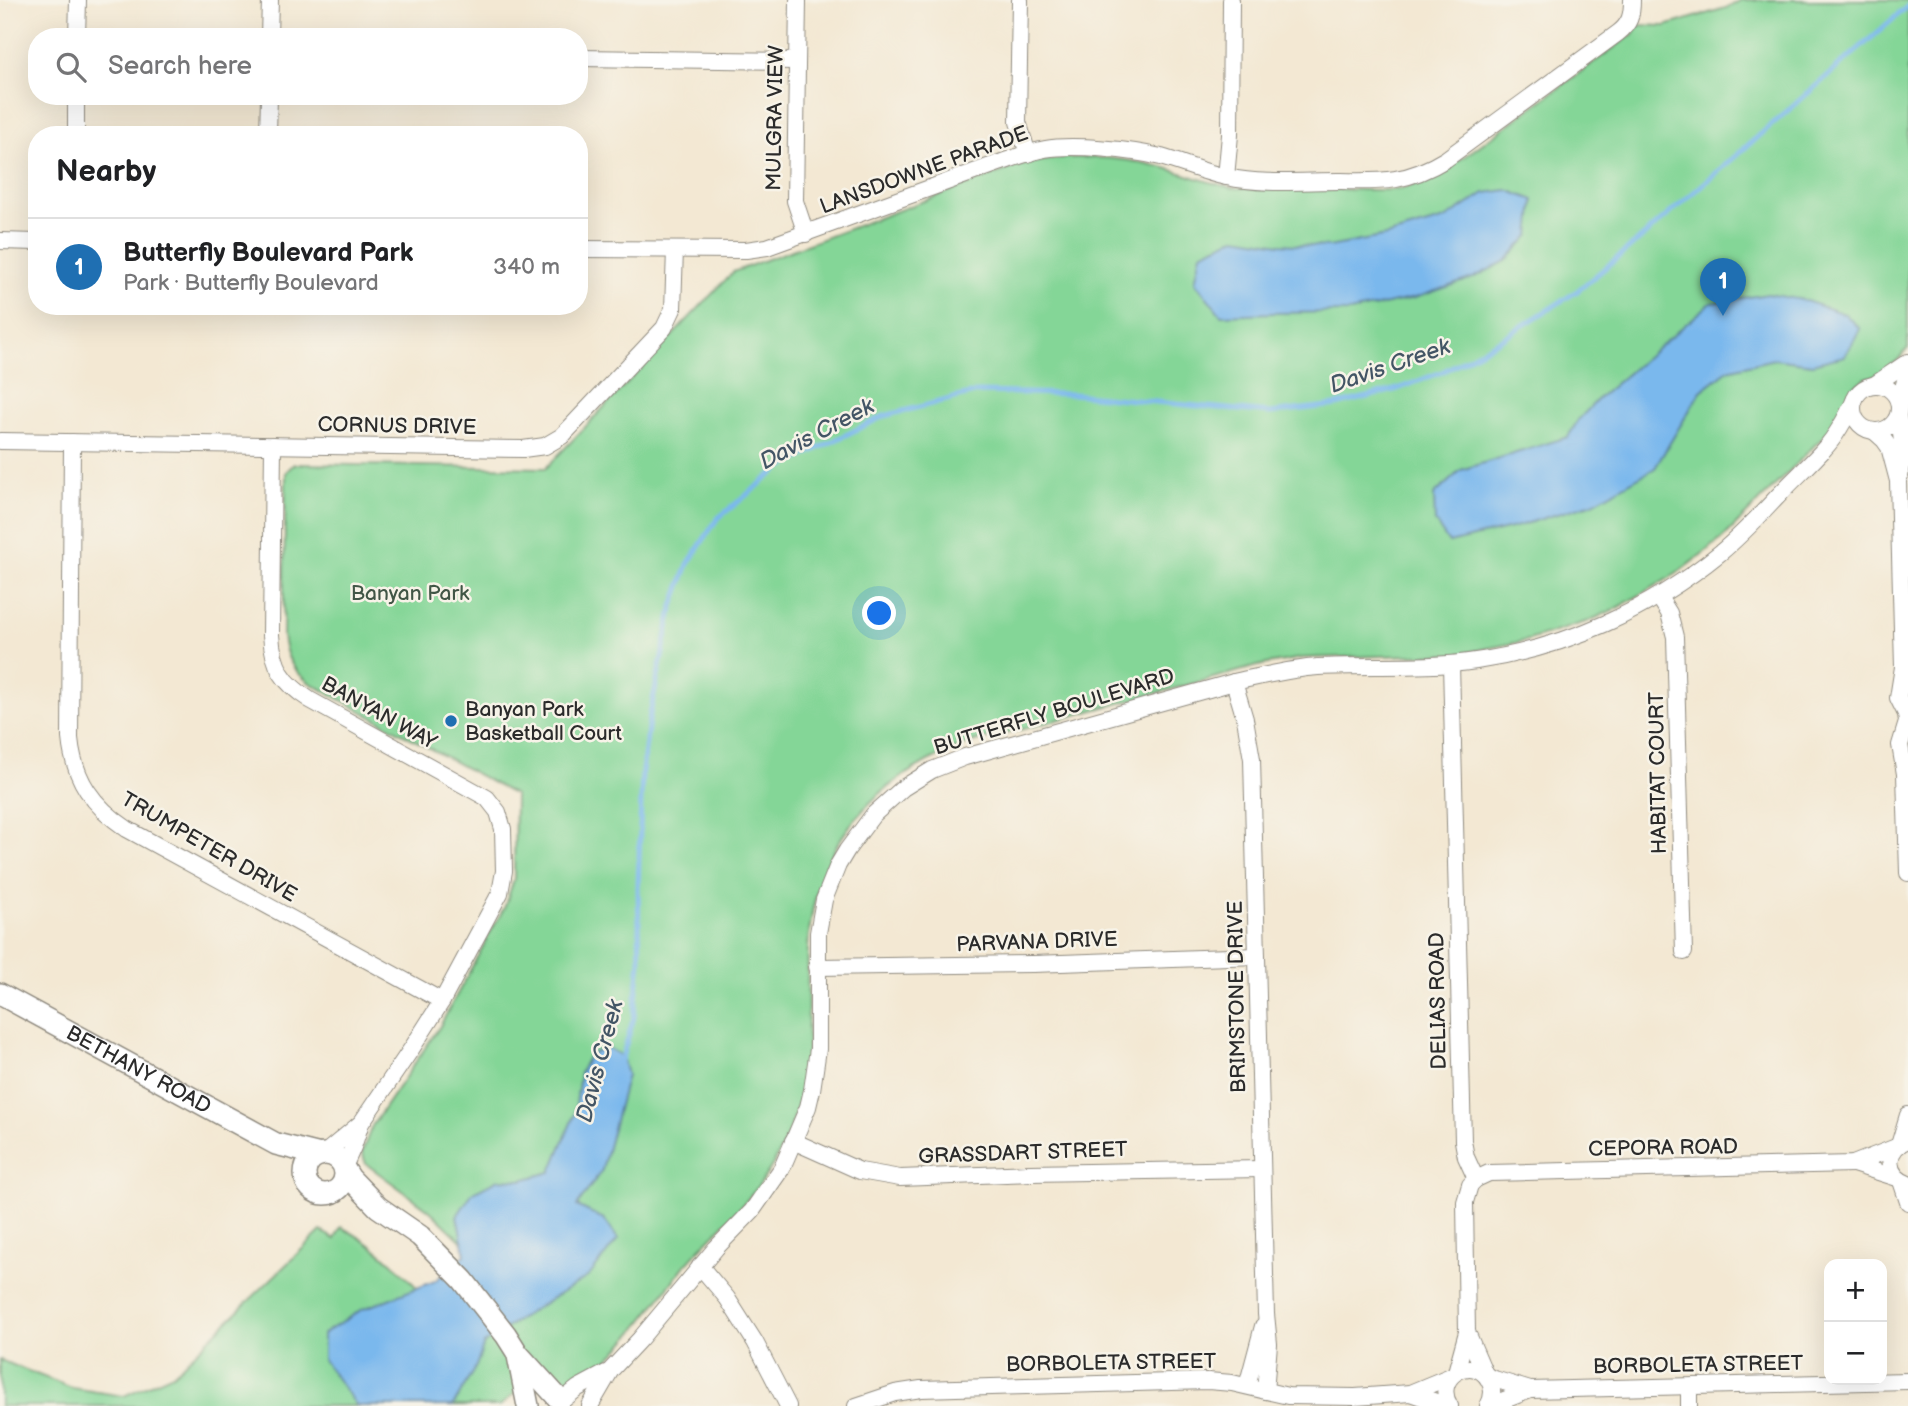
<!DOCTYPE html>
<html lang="en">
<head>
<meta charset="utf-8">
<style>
  :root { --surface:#fff; --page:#f6f6f6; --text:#202124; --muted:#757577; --line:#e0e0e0; --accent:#1f6fb2 }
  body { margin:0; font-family:"Balsamiq Sans",sans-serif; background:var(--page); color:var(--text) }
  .controls { position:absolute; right:21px; bottom:21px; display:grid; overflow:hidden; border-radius:14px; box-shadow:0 7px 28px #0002 }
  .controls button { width:63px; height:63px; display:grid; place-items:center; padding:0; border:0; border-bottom:2px solid var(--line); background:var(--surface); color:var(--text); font:35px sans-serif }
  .you { position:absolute; left:880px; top:614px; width:24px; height:24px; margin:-18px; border:5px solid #fff; border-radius:50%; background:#1a73e8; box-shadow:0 0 0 10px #1a73e833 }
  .badge { display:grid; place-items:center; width:46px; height:46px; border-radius:50%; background:var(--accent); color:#fff; font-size:23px; font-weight:700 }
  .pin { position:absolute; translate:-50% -58px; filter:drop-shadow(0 2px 4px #0008) }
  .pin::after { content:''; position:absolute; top:37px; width:24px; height:21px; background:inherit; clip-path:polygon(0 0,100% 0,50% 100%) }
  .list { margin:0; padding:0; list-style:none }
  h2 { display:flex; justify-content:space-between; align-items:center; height:91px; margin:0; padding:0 28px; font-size:30px }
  h2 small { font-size:23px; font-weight:400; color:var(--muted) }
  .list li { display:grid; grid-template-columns:46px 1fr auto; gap:21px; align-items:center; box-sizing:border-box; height:98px; padding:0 28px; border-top:2px solid var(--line) }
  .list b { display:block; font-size:26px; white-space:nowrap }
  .list p { margin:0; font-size:23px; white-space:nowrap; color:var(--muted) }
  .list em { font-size:23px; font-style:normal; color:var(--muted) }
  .icon { flex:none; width:38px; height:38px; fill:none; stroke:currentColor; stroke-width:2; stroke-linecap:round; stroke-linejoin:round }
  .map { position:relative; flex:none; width:1908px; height:1406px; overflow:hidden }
  .search { position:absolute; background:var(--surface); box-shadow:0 7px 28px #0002; left:28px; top:28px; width:560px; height:77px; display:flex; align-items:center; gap:18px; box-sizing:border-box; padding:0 24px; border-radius:28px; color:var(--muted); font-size:26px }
  .panel { position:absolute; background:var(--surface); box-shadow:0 7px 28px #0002; left:28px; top:126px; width:560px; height:189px; border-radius:28px }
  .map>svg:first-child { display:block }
  .green { fill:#84d697; stroke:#588061; stroke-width:2 }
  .water { fill:#7ab8ed; stroke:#52728c; stroke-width:2 }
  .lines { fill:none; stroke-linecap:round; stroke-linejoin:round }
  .stream { stroke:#7ab8ed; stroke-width:5 }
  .minor-casing { stroke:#8f8a7f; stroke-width:18 }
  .tertiary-casing { stroke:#8f8a7f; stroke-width:24 }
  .minor { stroke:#fff; stroke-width:16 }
  .tertiary { stroke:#fff; stroke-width:21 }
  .poi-dot { fill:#1f6fb2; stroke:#f7f3e8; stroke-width:2.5 }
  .labels { text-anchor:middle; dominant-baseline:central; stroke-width:5; stroke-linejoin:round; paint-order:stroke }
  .street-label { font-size:21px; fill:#2b2b2b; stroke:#f7f3e8 }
  .park-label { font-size:21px; fill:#415646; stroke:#f7f3e8 }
  .poi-label { font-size:21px; fill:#2b2b2b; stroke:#f7f3e8; text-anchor:start }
  .water-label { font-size:23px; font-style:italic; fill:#435565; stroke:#f7f3e8 }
</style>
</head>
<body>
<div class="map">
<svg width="1908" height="1406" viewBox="0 0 1908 1406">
  <rect width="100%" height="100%" fill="#f7f3e8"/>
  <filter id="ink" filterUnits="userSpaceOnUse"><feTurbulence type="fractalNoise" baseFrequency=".0143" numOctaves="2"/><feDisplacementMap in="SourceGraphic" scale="14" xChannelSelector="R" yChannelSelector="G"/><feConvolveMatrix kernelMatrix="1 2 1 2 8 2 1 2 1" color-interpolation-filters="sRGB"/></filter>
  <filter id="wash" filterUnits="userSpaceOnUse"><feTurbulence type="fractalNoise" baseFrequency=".00686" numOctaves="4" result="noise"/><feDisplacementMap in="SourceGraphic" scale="28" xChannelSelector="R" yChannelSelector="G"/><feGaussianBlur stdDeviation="1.57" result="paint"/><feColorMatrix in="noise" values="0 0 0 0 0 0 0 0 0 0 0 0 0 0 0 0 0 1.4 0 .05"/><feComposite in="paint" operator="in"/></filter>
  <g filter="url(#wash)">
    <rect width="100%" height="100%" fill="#f3e8d3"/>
    <path class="green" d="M1741,0H1908V348L1899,359L1880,375L1866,378L1853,387L1834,426L1723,538L1676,574L1617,608L1589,621L1529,640L1459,654L1302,658L1262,665L967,744C910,764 859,801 831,856C793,931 815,996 805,1074C800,1105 789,1136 773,1164C750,1204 716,1229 687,1263C661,1294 613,1370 575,1381C562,1385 550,1379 541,1372L500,1406H0V1360L72,1388L124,1396L173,1374L321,1231L335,1239L341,1227C386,1249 418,1289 451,1325L473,1252L429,1210L366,1164L362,1152L372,1126L440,1026L505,906L514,879L515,795L310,683C292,670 285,656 283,635L286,472L294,464L546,468L733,272L1018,166C1061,153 1118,156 1162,167C1186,174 1209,183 1234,188L1389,190L1402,189L1424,181L1457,162L1633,34L1639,25L1665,26L1729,7Z"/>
    <g class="water">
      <path d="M1507,190L1534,200L1530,235L1506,261L1473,278L1415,298L1350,312L1274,313L1221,315L1195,282L1201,253L1236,237L1280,244L1329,247L1386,236L1445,219L1485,193Z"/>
      <path d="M1768,294L1803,300L1845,314L1860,329L1845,356L1812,364L1774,359L1728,370L1701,391L1655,468L1593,503L1515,527L1449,543L1435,522L1434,495L1461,470L1568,437L1578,420L1601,396L1711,303Z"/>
      <path d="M606,1047L622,1056L627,1075L602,1170L577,1206L604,1219L618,1239L589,1276L522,1317L484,1344L476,1366L453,1406H357L323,1360V1334L363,1309L435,1281L465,1255L457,1216L473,1192L499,1179L522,1180L551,1172L575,1113L580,1073L589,1055Z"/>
    </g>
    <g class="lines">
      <path class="stream" d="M621,1061L634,1017L640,961L638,888L642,771L650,714L672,609L688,564L717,519L781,467L884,416L978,392L1073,394L1270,413L1336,405L1398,389L1444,371L1500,340L1576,292L1646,234L1908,6"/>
    </g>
  </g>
  <g filter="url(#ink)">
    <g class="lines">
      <defs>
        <g id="minor">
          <path d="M798,0L795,201L806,234"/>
          <path d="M1020,0L1018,122L1028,154"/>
          <path d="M77,37L78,0"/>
          <path d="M269,37L270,0"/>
          <path d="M579,58L797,61"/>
          <path d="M76,135V96"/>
          <path d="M268,135L269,96"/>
          <path d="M1226,177L1230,135L1231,0"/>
          <path d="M0,241L37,242"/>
          <path d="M579,249L746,250L767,247L999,163C1014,158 1029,152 1045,149C1074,144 1132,150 1161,157C1183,163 1205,173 1227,177C1262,185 1303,181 1339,181C1382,182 1407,183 1446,159L1618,33C1630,24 1632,15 1632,0"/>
          <circle cx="1876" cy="408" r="23"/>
          <path d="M1874,385L1908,362"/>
          <path d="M1899,404L1908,369"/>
          <path d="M1898,416C1902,437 1905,454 1900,476"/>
          <path d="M1874,431L1884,440L1889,447L1898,481L1903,667L1898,698L1906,714L1907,722L1900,745L1905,774L1908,873"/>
          <path d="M0,441L523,449L545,446L562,436L664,328L673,309L675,250"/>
          <path d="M72,442L70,738C74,780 93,806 127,829L442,1001"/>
          <path d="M273,445L271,635C273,667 283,683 310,700L487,798L498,812L503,829L504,871L500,893L442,1001L412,1048L361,1123L353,1147L344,1167"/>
          <path d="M1659,597L1669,613L1675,637L1684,952"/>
          <path d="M1451,664L1463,1141L1466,1157L1476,1179L1470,1185L1465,1202L1467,1332L1456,1372"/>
          <path d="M1234,682L1245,719L1252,759L1266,1314L1269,1344L1265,1391"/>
          <path d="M817,967L1033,964L1257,956"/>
          <path d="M1908,1140C1884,1149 1885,1175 1908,1184"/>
          <path d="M793,1141L860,1171L900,1178L1031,1173L1262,1169"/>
          <path d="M1899,1145L1908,1115"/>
          <path d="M324,1154L361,1123"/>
          <path d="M1853,1164L1897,1178"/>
          <path d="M1476,1179L1489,1173L1853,1164L1896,1147"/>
          <path d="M1901,1181L1908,1202"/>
          <path d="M700,1266L727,1298L755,1342L788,1406"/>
          <path d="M1467,1332L1485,1374"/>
          <path d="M1486,1375L1491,1378L1530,1390L1908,1381"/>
          <path d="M1247,1386L1263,1326"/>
          <path d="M1689,1387V1406"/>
          <path d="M1410,1393L1448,1406"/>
          <path d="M563,1400L578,1388L606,1373"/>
          <path d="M590,1406L611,1370L640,1339L716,1248L752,1211L782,1168L808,1107L812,1090L818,1049V933L824,900L838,865L847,850L873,815L903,788L932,770L965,757L1234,682C1262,676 1289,669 1318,667C1370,664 1424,669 1476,661C1566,648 1650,610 1720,553C1742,535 1761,514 1780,494C1795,478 1811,464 1825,448C1838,434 1847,416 1855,399"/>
          <path d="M856,1406L895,1393L921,1389L1208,1381L1232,1383L1288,1396L1355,1397L1410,1393L1451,1376"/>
          <path d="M1450,1406C1432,1378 1472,1353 1488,1379C1494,1388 1493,1397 1488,1406"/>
          <path d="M1489,1406L1530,1390"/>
        </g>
        <g id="tertiary">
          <path id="s1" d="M0,994L276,1144L320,1155"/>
          <circle cx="325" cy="1174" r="20"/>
          <path d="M345,1170L350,1178L378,1207L420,1236L463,1280L506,1335L518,1354L559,1399"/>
          <path d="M518,1356L528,1406"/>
        </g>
      </defs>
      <use href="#minor" class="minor-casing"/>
      <use href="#tertiary" class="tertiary-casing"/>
      <use href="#minor" class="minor"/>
      <use href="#tertiary" class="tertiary"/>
    </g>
  </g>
  <circle class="poi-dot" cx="451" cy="721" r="7"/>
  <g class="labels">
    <g class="street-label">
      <text transform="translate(775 118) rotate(-89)">MULGRA VIEW</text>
      <text transform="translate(924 170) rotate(-20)">LANSDOWNE PARADE</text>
      <text transform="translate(397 426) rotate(1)">CORNUS DRIVE</text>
      <text transform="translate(1054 712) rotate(-17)">BUTTERFLY BOULEVARD</text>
      <text transform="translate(379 713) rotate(29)">BANYAN WAY</text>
      <text transform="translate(1658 773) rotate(-91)">HABITAT COURT</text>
      <text transform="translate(209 847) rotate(30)">TRUMPETER DRIVE</text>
      <text transform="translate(1037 942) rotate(-2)">PARVANA DRIVE</text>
      <text transform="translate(1237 997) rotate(-91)">BRIMSTONE DRIVE</text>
      <text transform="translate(1438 1001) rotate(-91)">DELIAS ROAD</text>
      <text stroke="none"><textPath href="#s1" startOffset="158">BETHANY ROAD</textPath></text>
      <text transform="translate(1663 1148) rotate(-1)">CEPORA ROAD</text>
      <text transform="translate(1023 1153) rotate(-2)">GRASSDART STREET</text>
      <text transform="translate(1111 1363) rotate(-1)">BORBOLETA STREET</text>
      <text transform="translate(1698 1365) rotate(-1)">BORBOLETA STREET</text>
    </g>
    <g class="park-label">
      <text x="410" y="593">Banyan Park</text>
    </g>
    <g class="poi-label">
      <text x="465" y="709">Banyan Park<tspan x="465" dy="24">Basketball Court</tspan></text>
    </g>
    <g class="water-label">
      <text transform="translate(1390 366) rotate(-19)">Davis Creek</text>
      <text transform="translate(817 434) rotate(-28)">Davis Creek</text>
      <text transform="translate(600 1061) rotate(-75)">Davis Creek</text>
    </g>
  </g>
</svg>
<div class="controls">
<button>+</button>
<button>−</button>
</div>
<div class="you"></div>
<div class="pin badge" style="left:1723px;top:316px">1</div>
<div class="search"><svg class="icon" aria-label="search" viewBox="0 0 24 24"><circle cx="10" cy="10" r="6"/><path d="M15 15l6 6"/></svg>Search here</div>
<section class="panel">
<h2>Nearby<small></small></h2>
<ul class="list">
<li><span class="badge">1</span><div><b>Butterfly Boulevard Park</b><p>Park · Butterfly Boulevard</p></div><em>340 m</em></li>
</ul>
</section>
</div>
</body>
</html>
